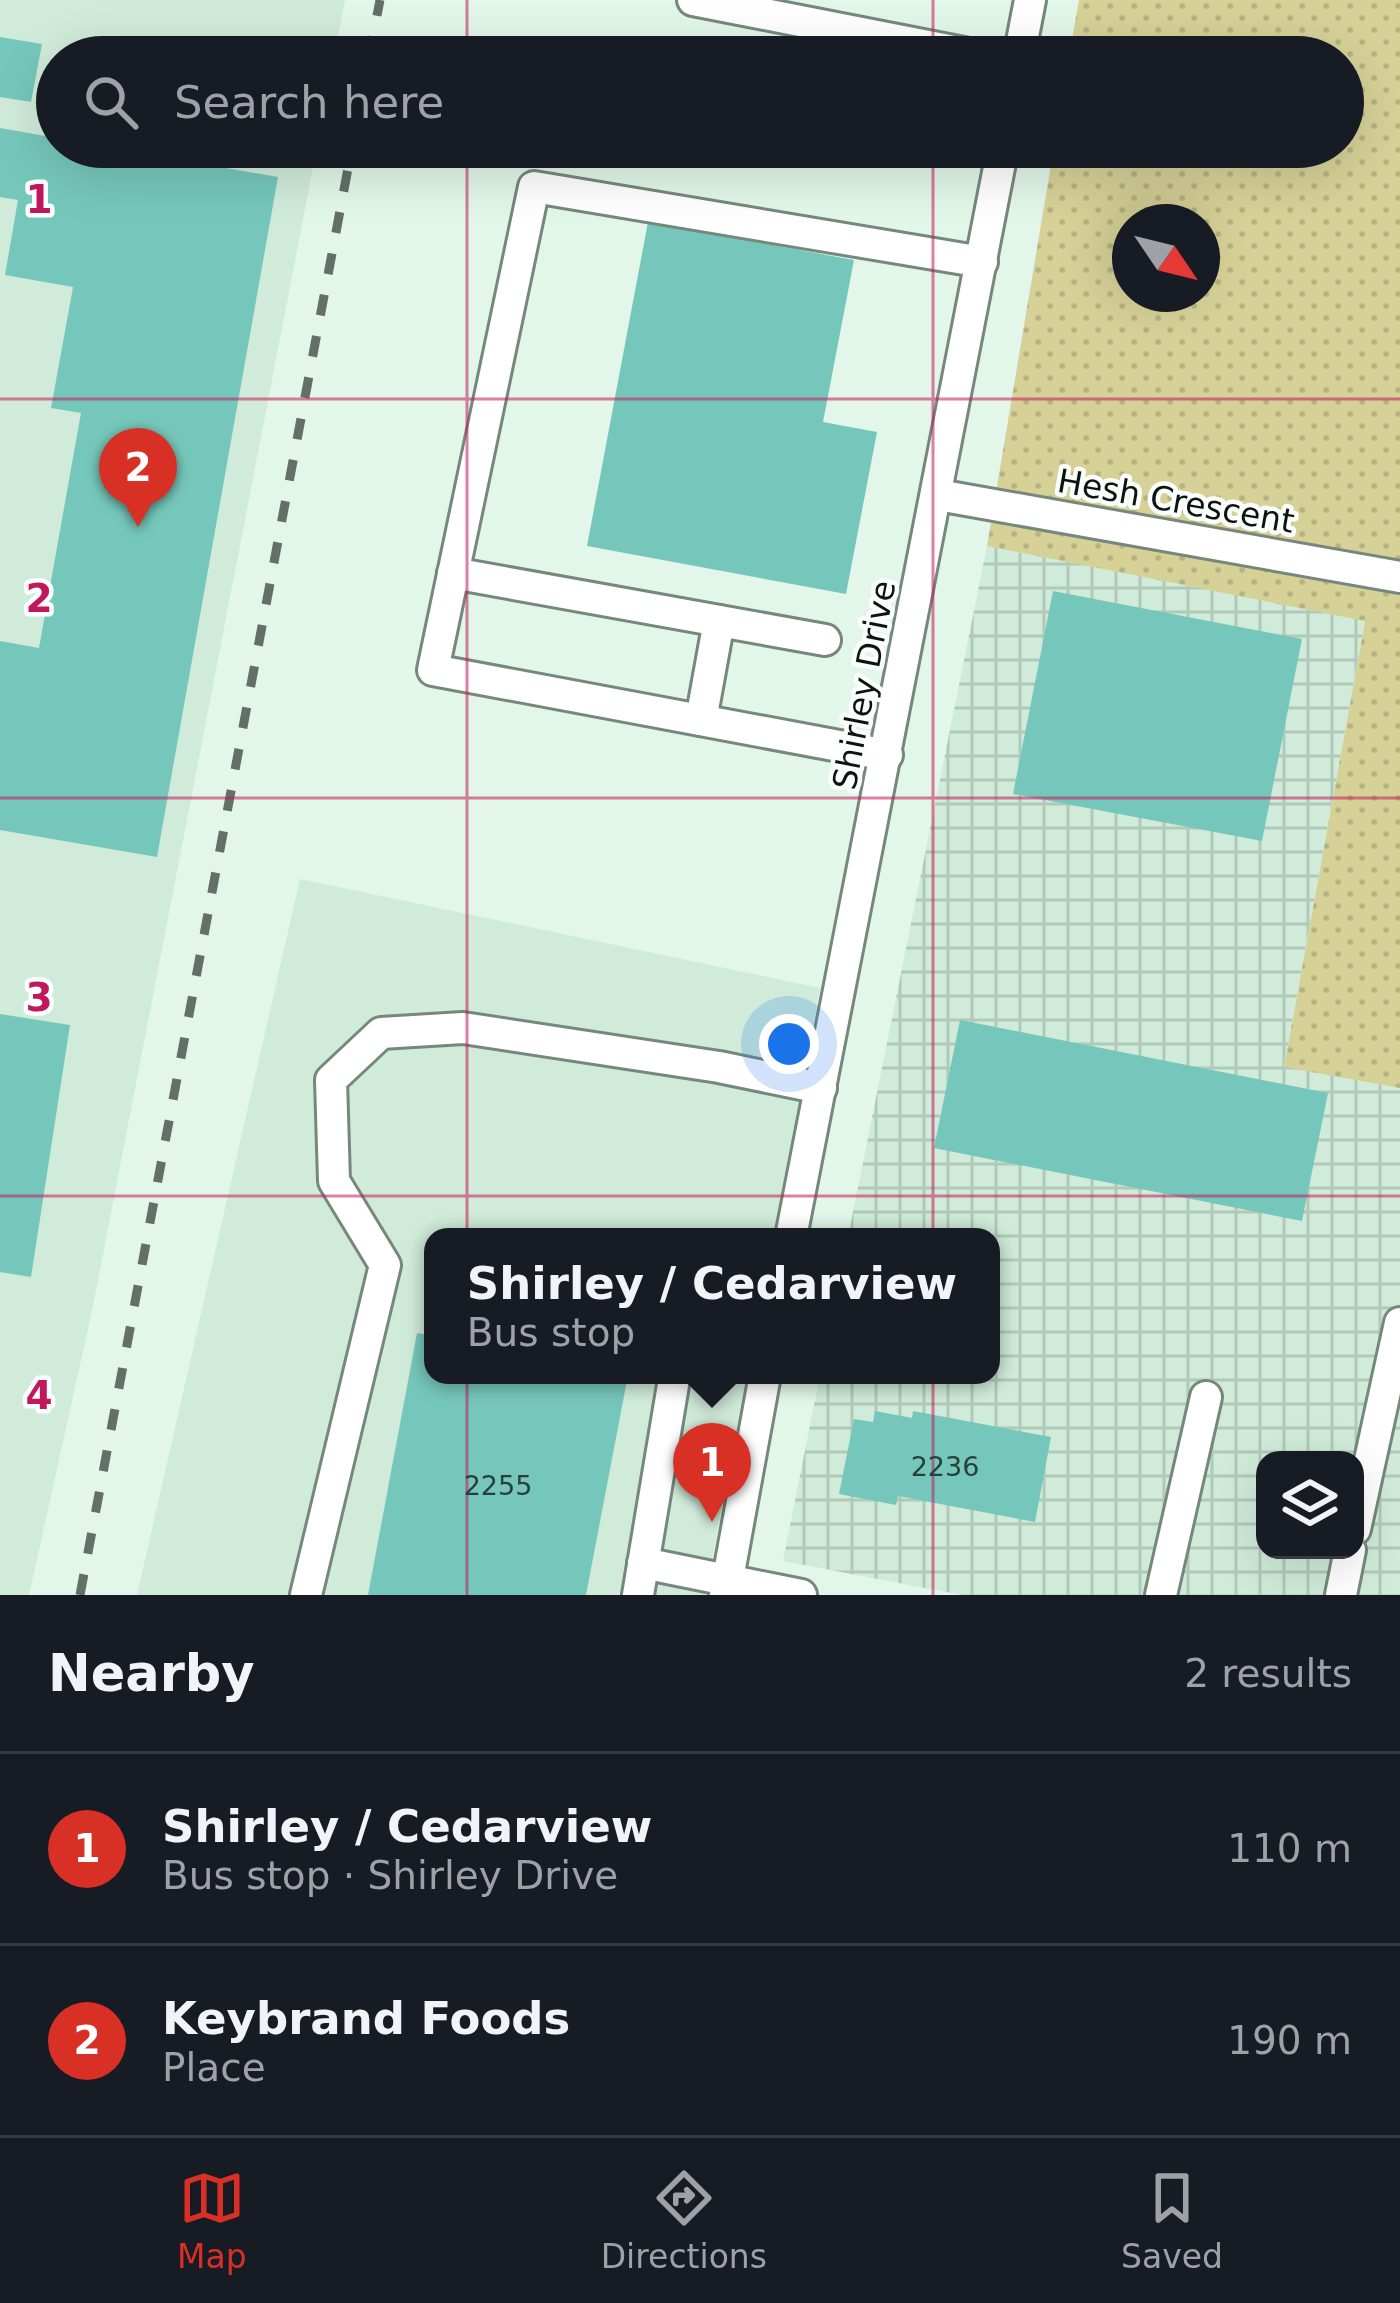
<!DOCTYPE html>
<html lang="en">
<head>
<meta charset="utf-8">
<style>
  :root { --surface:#171b24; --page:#20242c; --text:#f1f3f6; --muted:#9ea1a6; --line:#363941; --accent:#d93025 }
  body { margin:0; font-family:"DejaVu Sans",sans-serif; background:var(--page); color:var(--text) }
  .controls { position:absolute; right:36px; bottom:36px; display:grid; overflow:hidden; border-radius:24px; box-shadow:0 12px 48px #0002 }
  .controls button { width:108px; height:108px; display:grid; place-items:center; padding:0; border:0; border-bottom:3px solid var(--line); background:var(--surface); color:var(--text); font:60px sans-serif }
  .compass { position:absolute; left:1112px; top:204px; width:108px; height:108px; border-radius:50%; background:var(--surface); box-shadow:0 12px 48px #0002; rotate:125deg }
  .you { position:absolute; left:789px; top:1044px; width:42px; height:42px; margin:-30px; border:9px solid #fff; border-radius:50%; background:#1a73e8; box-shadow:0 0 0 18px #1a73e833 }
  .badge { display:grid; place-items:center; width:78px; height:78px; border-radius:50%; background:var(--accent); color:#fff; font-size:39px; font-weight:700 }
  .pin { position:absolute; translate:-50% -99px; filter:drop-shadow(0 3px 6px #0008) }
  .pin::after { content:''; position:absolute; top:63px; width:42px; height:36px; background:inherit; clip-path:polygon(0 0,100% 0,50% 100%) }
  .popup { position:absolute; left:424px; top:1228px; width:576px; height:156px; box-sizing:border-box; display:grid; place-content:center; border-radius:24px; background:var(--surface); filter:drop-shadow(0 3px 9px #0005); font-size:39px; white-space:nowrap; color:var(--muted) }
  .popup b { font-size:45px; color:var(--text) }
  .popup::after { content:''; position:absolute; left:50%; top:100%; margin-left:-24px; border:24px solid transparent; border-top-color:var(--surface) }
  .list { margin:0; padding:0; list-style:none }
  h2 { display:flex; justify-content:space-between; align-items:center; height:156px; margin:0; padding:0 48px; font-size:51px }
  h2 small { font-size:39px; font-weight:400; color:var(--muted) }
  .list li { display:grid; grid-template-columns:78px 1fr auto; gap:36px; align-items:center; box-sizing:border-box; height:192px; padding:0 48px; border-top:3px solid var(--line) }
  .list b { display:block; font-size:45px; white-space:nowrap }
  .list p { margin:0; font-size:39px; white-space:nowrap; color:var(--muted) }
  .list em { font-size:39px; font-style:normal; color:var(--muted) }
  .icon { flex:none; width:66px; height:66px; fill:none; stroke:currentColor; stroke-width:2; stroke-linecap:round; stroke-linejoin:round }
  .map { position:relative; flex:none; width:1400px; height:1595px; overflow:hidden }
  .search { position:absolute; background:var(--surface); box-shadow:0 12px 48px #0002; left:36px; right:36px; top:36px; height:132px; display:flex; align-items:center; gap:30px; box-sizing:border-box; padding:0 42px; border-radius:66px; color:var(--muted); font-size:45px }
  .sheet { height:540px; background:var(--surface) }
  nav { display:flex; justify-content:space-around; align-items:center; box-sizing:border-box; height:168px; border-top:3px solid var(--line); background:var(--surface); font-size:33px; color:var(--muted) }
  nav a { display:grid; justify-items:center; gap:6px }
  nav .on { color:var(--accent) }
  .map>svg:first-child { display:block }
  .built { fill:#d0ebd9 }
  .industrial { fill:url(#industrial-grid); fill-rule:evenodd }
  .grass { fill:url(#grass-dots); fill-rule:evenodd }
  .building { fill:#76c7bb }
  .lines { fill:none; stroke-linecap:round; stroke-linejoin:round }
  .minor-casing { stroke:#76887c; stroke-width:36 }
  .minor { stroke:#fff; stroke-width:30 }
  .rail { stroke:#636f67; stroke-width:9; stroke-dasharray:21 21; stroke-linecap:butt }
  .grid { fill:none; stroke:#c2185b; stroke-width:3; stroke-opacity:0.55 }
  .labels { text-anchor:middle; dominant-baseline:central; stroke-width:9; stroke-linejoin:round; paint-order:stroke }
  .number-label { font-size:27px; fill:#27413a }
  .street-label { font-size:33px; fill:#0d140f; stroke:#fafefc }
  .grid-label { font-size:39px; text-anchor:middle; font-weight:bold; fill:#c2185b; stroke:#fafefc; stroke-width:9; stroke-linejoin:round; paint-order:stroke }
</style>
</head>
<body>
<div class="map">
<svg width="1400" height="1595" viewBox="0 0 1400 1595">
  <defs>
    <pattern id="industrial-grid" width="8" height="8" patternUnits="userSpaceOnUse" patternTransform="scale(3)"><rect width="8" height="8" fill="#d0ebd9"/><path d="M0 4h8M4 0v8" fill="none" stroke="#b1c9b9"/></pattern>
    <pattern id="grass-dots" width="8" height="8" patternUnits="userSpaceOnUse" patternTransform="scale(3)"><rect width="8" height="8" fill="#d6d197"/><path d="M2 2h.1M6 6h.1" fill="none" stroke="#b6b381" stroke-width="1.8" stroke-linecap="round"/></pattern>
  </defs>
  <rect width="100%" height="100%" fill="#e2f6e9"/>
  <g class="built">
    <path d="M0,0H345L334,57H57V147H317L93,1306L29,1595H0Z"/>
    <path d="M300,879L820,988L773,1237H433V1375H747L705,1595H137Z"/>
  </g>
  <path class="industrial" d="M987,546L1365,620L1284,1066L1400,1088V1595H962L783,1561L820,1375H991V1237H848ZM1265,1460H1355V1550H1265Z"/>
  <path class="grass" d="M1079,0H1400V1088L1284,1067L1365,621L987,546L1054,147H1343V57H1069ZM1130,222H1202V294H1130Z"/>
  <g class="building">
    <path d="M0,37L42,44L31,102L0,97Z"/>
    <path d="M0,128L57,138V147H107L278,177L157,857L0,830V641L39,648L81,413L51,408L73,287L5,275L18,200L0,197Z"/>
    <path d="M648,222L854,260L823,422L877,432L846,594L587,546Z"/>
    <path d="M1053,591L1302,639L1262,841L1013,794Z"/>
    <path d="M0,1014L70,1025L31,1277L0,1272Z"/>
    <path d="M960,1020L1328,1093L1302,1221L934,1148Z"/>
    <path d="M417,1333L433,1336V1375H628L586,1595H368Z"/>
    <path d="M875,1411L912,1418L913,1411L1051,1437L1035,1522L898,1496L896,1505L839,1494L854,1419L873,1422Z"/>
  </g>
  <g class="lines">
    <defs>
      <g id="minor">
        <path d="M693,0L984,57"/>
        <path d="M1019,57L1030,0"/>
        <path d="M938,495L1400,577"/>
        <path d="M453,573L825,640"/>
        <path d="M701,720L719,621"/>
        <path d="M887,755L433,670L534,187L982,262"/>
        <path d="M791,1237L1003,147"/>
        <path d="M1355,1529L1400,1323"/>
        <path d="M643,1563L801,1595"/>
        <path d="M306,1595L385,1265L334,1181L331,1080L381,1033L463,1028L719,1067L821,1088"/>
        <path d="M638,1595L673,1385"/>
        <path d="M725,1595L765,1375"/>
        <path d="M1161,1595L1206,1397"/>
        <path d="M1341,1595L1350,1550"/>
      </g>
    </defs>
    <use href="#minor" class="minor-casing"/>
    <use href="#minor" class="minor"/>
    <g class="rail">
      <path d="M369,57L380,0"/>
      <path d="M80,1595L352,147"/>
    </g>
  </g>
  <path class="grid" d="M467,0V57M933,0V57M467,147V1595M933,147V1595M0,399H1400M0,798H1400M0,1196H1400"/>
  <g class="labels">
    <g class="number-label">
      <text x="945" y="1466">2236</text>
      <text x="498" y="1485">2255</text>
    </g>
    <g class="street-label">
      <text transform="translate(1176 501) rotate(10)">Hesh Crescent</text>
      <text transform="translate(864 685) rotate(-79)">Shirley Drive</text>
    </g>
  </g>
  <g class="grid-label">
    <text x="39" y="213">1</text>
    <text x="39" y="612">2</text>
    <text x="39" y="1011">3</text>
    <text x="39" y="1409">4</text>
  </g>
</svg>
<div class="controls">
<button><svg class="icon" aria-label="layers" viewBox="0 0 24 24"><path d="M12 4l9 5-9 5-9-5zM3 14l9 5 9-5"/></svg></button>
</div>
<svg class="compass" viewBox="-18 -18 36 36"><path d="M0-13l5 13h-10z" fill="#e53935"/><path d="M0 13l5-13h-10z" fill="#9ea1a6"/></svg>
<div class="you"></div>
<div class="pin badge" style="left:712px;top:1522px">1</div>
<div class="popup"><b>Shirley / Cedarview</b>Bus stop</div>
<div class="pin badge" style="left:138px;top:527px">2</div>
<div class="search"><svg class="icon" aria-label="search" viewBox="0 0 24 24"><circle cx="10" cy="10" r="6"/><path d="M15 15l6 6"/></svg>Search here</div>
</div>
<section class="sheet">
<h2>Nearby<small>2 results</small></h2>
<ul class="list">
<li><span class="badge">1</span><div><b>Shirley / Cedarview</b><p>Bus stop · Shirley Drive</p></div><em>110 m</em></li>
<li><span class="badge">2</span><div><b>Keybrand Foods</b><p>Place</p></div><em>190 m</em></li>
</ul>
</section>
<nav>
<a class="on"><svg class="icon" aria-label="map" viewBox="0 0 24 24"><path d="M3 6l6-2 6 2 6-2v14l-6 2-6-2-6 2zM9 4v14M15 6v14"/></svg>Map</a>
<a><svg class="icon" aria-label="directions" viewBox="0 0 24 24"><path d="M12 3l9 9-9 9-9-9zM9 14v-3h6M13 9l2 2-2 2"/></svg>Directions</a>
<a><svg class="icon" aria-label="saved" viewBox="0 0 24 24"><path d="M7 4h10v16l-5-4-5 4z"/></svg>Saved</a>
</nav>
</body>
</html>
